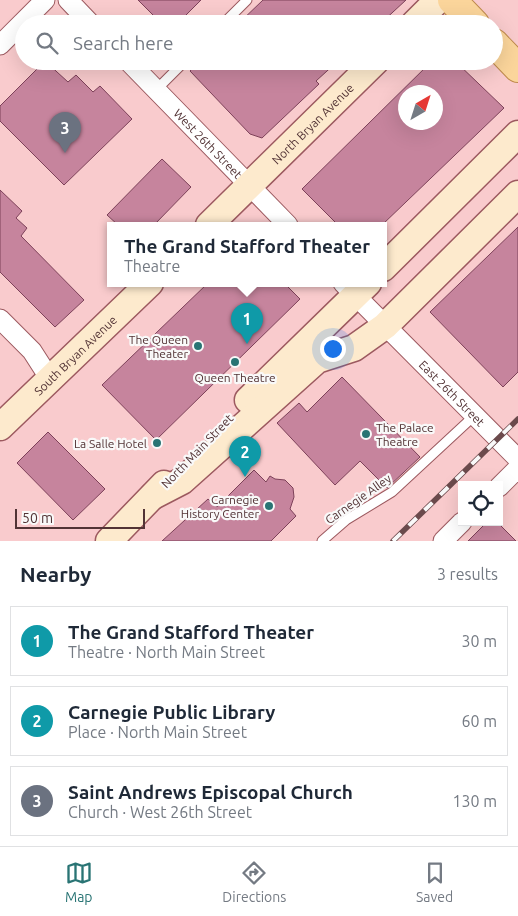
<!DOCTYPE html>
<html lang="en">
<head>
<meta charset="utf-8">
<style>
  :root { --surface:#fff; --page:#f6f6f7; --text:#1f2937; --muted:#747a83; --line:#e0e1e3; --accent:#297474 }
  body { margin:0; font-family:Ubuntu,sans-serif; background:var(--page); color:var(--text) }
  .controls { position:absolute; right:15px; bottom:15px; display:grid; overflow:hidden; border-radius:0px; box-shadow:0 5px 20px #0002 }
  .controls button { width:45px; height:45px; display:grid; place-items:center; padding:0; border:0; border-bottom:1px solid var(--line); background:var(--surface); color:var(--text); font:25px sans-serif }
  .compass { position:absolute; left:398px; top:85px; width:45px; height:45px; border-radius:50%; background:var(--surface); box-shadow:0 5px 20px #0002; rotate:39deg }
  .scale { position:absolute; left:15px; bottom:12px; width:130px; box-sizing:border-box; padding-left:5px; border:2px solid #523335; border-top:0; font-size:14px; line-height:18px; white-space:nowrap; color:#523335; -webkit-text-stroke:4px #f9f9f9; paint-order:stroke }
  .you { position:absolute; left:332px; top:348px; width:18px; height:18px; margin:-12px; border:4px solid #fff; border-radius:50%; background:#1a73e8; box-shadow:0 0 0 8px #1a73e833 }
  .badge { display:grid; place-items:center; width:32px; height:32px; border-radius:50%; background:var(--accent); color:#fff; font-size:16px; font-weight:700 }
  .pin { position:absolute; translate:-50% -41px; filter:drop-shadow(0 1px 2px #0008) }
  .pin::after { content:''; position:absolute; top:26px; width:18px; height:15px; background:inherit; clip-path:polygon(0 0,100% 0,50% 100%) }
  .popup { position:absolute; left:107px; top:222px; width:280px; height:65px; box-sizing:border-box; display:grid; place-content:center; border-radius:0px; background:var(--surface); filter:drop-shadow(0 1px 4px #0005); font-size:16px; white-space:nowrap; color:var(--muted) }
  .popup b { font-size:19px; color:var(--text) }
  .popup::after { content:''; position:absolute; left:50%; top:100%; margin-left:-10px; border:10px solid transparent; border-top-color:var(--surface) }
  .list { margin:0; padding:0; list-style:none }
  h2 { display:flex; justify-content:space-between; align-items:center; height:65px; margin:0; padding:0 20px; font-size:21px }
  h2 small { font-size:16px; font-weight:400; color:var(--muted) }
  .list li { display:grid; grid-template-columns:32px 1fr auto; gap:15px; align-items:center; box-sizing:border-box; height:70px; margin:0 10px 10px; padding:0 10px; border:1px solid var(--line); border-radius:0px }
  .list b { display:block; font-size:19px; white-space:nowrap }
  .list p { margin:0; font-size:16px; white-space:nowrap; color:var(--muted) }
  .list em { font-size:16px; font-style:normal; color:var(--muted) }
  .icon { flex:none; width:28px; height:28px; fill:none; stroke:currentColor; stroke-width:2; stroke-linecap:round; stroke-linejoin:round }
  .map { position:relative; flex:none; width:518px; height:541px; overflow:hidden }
  .search { position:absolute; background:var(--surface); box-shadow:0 5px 20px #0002; left:15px; right:15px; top:15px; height:55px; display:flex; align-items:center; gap:12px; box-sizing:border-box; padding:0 18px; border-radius:28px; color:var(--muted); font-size:19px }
  .sheet { height:305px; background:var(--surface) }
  nav { display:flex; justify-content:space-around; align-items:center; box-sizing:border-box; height:70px; border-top:1px solid var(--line); background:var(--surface); font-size:14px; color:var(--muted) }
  nav a { display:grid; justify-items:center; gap:2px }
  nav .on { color:var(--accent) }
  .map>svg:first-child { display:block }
  .building { fill:#c6849d; stroke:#7d4159; fill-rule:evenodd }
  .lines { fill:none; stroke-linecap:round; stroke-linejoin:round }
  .lane-casing { stroke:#9c595f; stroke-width:11 }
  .street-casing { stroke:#9c595f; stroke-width:21 }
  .secondary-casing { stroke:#9c595f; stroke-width:29 }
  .primary-casing { stroke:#bf8a4c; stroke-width:30 }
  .lane { stroke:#fff; stroke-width:9 }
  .street { stroke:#fff; stroke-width:19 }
  .secondary { stroke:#fdeacd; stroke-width:26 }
  .primary { stroke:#fbd59b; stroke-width:28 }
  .rail-casing { stroke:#6b4a4c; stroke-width:5.5 }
  .rail { stroke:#f9f9f9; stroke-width:4; stroke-dasharray:11; stroke-linecap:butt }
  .poi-dot { fill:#297474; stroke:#f9f9f9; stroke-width:2 }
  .labels { text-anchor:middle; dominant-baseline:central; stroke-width:4.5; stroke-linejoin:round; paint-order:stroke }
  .street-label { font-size:12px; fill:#523335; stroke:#f9f9f9 }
  .poi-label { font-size:12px; fill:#523335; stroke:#f9f9f9; text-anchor:end }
</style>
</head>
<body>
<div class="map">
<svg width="518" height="541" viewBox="0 0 518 541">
  <rect width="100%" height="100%" fill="#f9cbcd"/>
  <g class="building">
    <path d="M138,0H201L177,24H162Z"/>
    <path d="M263,0H406L380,24H238Z"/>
    <path d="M45,61L68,82L76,75L93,92L100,86L132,119L64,185L0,121V106Z"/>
    <path d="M200,61H338L316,81L319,84L262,138L250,134L190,71Z"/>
    <path d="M432,61H455L504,108L382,225H338L302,189ZM406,92H436V122H406Z"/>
    <path d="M162,159L191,187L154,225H118L107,215Z"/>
    <path d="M0,190L22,211L16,218L27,228L21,236L84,300L55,327L0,272Z"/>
    <path d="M518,227V372L503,387L430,312Z"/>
    <path d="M208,283H284L300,299L156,440L102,385Z"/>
    <path d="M342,377L420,457L387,488L360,461L335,485L277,423L299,403L307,412Z"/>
    <path d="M48,432L105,489L73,520L17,463Z"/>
    <path d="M254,470L266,482L270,476L275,479L285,480L293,488L294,497L290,509L296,516L271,541H162L208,499L217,507Z"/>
    <path d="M487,522H497L516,541H468Z"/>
  </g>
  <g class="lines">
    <defs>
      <g id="lane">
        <path d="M223,24L247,0"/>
        <path d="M156,90L185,61"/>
        <path d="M322,541L346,520L392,492L474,416"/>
      </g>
      <g id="street">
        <path d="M68,0L91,24"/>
        <path d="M0,45L45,0"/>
        <path id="s1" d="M128,61L288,225"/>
        <path id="s2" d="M343,283L518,459"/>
        <path d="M0,319L32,351L50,379"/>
        <path d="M499,487L518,468"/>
        <path d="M443,541L462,522"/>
      </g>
      <g id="secondary">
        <path d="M414,24L438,0"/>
        <path id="s3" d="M209,225L376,61"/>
        <path d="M383,268L518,134"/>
        <path d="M248,400L368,283"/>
        <path id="s4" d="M0,427L150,283"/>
        <path d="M153,496L182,481L317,360L354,348L385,326L518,194"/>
        <path d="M109,541L164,484"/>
      </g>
      <g id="primary">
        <path d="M452,0L475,24"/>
        <path d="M494,43L518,68"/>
      </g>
    </defs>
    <use href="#lane" class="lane-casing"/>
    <use href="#street" class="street-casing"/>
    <use href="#secondary" class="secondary-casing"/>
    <use href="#primary" class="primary-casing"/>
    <use href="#lane" class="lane"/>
    <use href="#street" class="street"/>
    <use href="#secondary" class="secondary"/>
    <use href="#primary" class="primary"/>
    <defs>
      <path id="rail" d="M393,541L518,419"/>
    </defs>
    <use href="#rail" class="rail-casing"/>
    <use href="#rail" class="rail"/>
  </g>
  <g class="poi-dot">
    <circle cx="198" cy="346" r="5"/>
    <circle cx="235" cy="362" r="5"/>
    <circle cx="366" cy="434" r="5"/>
    <circle cx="157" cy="443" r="5"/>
    <circle cx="269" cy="506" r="5"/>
  </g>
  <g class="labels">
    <g class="street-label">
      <text stroke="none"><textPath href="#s3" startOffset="145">North Bryan Avenue</textPath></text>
      <text stroke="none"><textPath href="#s1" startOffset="115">West 26th Street</textPath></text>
      <text stroke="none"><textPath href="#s4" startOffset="104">South Bryan Avenue</textPath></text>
      <text stroke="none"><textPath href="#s2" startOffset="155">East 26th Street</textPath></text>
      <text transform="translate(197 451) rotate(-46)">North Main Street</text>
      <text transform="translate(358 499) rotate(-35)">Carnegie Alley</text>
    </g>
    <g class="poi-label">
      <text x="188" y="339">The Queen<tspan x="188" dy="14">Theater</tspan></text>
      <text x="235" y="377" text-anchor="middle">Queen Theatre</text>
      <text x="376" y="427" text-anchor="start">The Palace<tspan x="376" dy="14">Theatre</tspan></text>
      <text x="147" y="443">La Salle Hotel</text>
      <text x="259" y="499">Carnegie<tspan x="259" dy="14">History Center</tspan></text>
    </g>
  </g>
</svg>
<div class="controls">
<button><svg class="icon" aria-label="locate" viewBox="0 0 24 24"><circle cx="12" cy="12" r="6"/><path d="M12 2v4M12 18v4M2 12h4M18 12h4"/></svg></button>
</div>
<svg class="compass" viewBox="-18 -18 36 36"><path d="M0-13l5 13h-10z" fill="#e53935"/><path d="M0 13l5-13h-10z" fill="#747a83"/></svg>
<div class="scale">50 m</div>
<div class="you"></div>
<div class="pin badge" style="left:247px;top:344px;background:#0f9aa8">1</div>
<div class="popup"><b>The Grand Stafford Theater</b>Theatre</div>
<div class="pin badge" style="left:245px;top:477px;background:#0f9aa8">2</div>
<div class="pin badge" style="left:65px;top:153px;background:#6b7280">3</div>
<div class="search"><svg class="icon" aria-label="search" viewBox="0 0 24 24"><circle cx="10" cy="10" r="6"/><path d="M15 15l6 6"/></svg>Search here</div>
</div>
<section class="sheet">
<h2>Nearby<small>3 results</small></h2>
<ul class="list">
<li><span class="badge" style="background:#0f9aa8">1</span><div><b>The Grand Stafford Theater</b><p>Theatre · North Main Street</p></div><em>30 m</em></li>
<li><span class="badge" style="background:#0f9aa8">2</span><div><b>Carnegie Public Library</b><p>Place · North Main Street</p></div><em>60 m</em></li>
<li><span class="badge" style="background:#6b7280">3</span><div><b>Saint Andrews Episcopal Church</b><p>Church · West 26th Street</p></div><em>130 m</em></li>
</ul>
</section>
<nav>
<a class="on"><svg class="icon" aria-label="map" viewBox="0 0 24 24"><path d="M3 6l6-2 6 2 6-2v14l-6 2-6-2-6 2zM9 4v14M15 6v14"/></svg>Map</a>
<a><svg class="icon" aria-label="directions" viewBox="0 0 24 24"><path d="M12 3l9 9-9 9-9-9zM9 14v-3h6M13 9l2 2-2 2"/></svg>Directions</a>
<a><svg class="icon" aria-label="saved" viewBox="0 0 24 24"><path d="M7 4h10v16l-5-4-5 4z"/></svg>Saved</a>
</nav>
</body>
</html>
